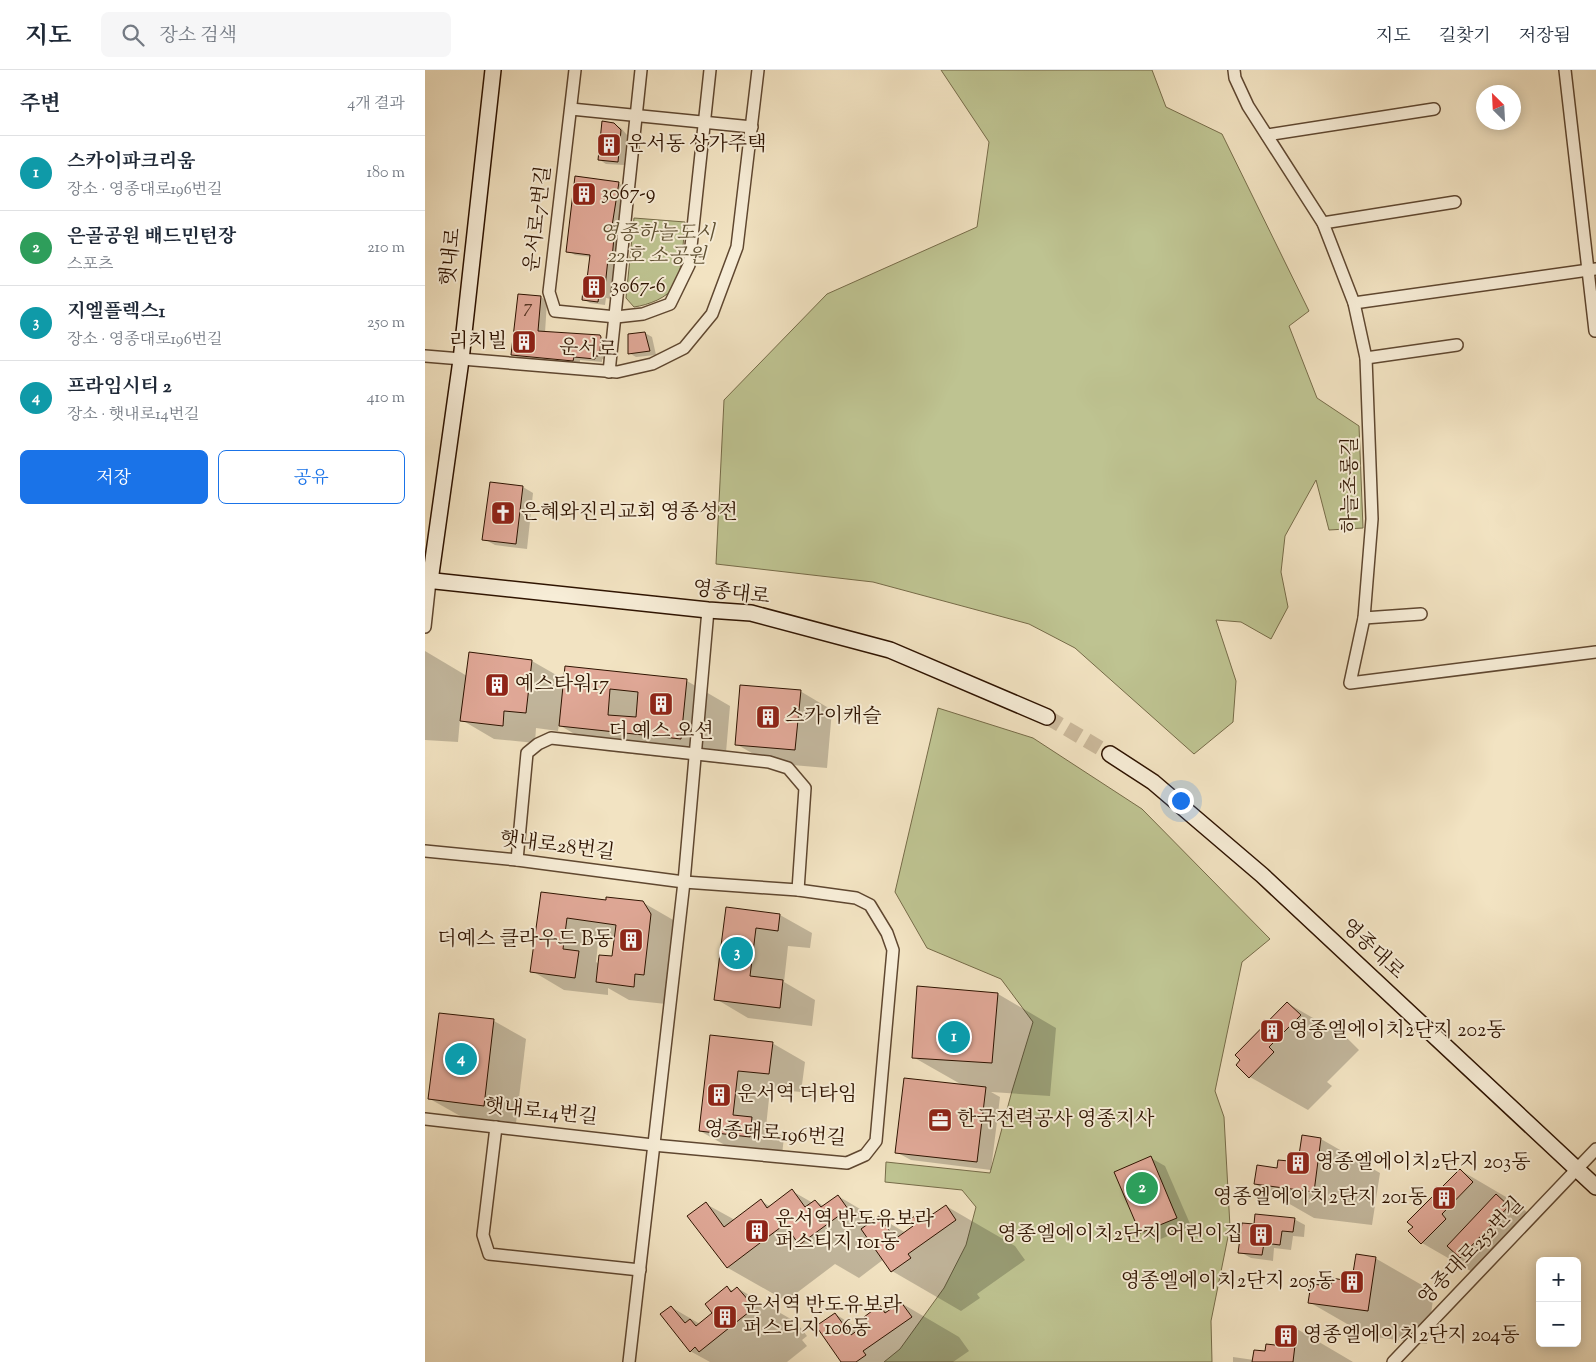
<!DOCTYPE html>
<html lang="ko">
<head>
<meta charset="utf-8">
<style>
  :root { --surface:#fff; --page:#f6f6f7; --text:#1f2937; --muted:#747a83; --line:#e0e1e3; --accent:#1a73e8 }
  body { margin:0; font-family:"Sorts Mill Goudy","Noto Serif KR",serif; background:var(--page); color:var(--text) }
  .controls { position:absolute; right:15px; bottom:15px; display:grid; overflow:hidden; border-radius:8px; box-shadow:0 2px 12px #0003 }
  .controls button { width:45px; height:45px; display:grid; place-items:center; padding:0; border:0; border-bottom:1px solid var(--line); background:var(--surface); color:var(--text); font:25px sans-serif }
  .compass { position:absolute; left:1051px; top:15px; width:45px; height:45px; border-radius:50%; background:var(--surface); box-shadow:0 2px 12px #0003; rotate:336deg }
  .you { position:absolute; left:755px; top:730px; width:18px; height:18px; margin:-12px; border:4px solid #fff; border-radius:50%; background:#1a73e8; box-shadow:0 0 0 8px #1a73e833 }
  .badge { display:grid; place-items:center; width:32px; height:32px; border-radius:50%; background:var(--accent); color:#fff; font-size:16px; font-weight:700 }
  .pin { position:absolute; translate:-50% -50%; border:2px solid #fff; box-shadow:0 1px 5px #0006 }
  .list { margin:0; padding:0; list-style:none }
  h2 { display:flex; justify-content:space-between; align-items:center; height:65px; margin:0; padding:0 20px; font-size:21px }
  h2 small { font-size:16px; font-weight:400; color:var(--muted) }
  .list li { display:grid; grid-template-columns:32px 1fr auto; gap:15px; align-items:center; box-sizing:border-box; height:75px; padding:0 20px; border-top:1px solid var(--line) }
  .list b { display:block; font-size:19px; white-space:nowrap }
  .list p { margin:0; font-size:16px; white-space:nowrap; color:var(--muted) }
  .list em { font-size:16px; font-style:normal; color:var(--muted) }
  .actions { display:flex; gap:10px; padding:15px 20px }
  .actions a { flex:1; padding:11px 0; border:1px solid var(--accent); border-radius:8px; text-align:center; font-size:18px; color:var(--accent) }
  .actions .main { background:var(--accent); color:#fff }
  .icon { flex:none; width:28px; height:28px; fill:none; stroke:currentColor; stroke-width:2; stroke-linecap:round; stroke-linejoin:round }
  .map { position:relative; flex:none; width:1171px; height:1292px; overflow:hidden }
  header { display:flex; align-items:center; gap:30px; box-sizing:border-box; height:70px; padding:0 25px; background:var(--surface); border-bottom:1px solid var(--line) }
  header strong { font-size:24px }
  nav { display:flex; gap:28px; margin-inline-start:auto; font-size:18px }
  .search { width:350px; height:45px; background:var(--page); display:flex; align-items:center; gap:12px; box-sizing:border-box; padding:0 18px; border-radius:8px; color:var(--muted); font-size:19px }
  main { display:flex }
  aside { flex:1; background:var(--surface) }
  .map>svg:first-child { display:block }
  .green { fill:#bec391; stroke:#766b48 }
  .shadow { fill:#0003; fill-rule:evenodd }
  .building { fill:#e0a897; stroke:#2e1300; fill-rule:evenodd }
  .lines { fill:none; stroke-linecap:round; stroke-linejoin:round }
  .secondary-tunnel { stroke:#cbb99b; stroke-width:15; stroke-dasharray:15 8; stroke-linecap:butt }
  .minor-casing { stroke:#5f4730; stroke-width:14 }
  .secondary-casing { stroke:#2e1300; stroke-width:18 }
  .minor { stroke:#f7edd7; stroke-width:11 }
  .secondary { stroke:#f7edd7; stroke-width:15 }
  .labels { text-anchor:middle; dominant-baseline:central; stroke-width:4; stroke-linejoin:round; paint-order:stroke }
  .number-label { font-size:18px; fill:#5a3826 }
  .poi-label { font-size:20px; fill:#2e1300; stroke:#f7edd7; text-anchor:start }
  .street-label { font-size:20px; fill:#2e1300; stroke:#f7edd7 }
  .park-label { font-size:20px; font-style:italic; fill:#605133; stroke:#f7edd7 }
</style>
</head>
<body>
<header>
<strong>지도</strong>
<div class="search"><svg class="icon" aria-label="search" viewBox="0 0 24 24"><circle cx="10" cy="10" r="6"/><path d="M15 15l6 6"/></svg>장소 검색</div>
<nav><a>지도</a><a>길찾기</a><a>저장됨</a></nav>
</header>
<main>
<aside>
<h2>주변<small>4개 결과</small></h2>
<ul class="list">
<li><span class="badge" style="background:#0f9aa8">1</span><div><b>스카이파크리움</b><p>장소 · 영종대로196번길</p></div><em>180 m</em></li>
<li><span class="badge" style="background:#2e9e5b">2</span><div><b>은골공원 배드민턴장</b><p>스포츠</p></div><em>210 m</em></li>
<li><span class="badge" style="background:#0f9aa8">3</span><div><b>지엘플렉스1</b><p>장소 · 영종대로196번길</p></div><em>250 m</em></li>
<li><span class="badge" style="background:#0f9aa8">4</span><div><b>프라임시티 2</b><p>장소 · 햇내로14번길</p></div><em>410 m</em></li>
</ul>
<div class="actions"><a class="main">저장</a><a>공유</a></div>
</aside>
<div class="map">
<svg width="1171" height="1292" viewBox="0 0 1171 1292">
  <rect width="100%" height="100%" fill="#f2e3c2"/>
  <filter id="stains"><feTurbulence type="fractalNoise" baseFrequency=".004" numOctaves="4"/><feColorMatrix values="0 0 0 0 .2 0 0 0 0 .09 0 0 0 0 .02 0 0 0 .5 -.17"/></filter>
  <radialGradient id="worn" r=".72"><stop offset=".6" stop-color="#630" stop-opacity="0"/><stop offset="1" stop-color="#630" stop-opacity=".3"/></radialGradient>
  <g class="green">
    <path d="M516,0H727L741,37L797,64L884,241L864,256L892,328L934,356L938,458L904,460L891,410L860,466L856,502L863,537L846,569L816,552L791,550L811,611L808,652L769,684L650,578L604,554L448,512L291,494L299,330L402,224L552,157L564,72Z"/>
    <path d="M209,148L260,152C258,170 258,199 250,215C243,228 223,235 209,237L201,228Z"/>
    <path d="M513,638L608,668L717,739L845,869L817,892L790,1021L799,1047L805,1157L786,1251L787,1292H459L475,1279L519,1218L541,1175L551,1137L537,1120L460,1112L461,1092L565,1103L587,1021L608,952L576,909L502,878L470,822Z"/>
  </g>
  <g class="shadow">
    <path d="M189,54L196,58L202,65L199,95L181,94L175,90Z"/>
    <path d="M193,113L200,117L193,192H190L186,229L181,228L180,235L165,233L158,229L163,210L166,187L150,185L143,181Z"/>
    <path d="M116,227L122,231L120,263L174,266L183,272L181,285H180L179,290L177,289V292L155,290V294L94,288L87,284Z"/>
    <path d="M220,263L227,267L231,285L211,287L204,283Z"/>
    <path d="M98,417L108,423L102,479L70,475L59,469Z"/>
    <path d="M0,581L42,606L45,583L107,591L140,610L262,611L305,636L300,694L179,681L134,655L133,661L111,658L110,673L69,669L35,649L33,672L0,670Z"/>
    <path d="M375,621L407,640L402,698L344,693L311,674Z"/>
    <path d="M117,823L182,832H217L250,851L241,934L204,930L183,918V925L139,920L107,901ZM174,865L190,868L188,888L174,894L171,892Z"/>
    <path d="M302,838L355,845L387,863L385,878L363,876L359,912L390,930L387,956L323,948L291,929Z"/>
    <path d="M573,924L631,958L625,1026L566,1022L575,1027L566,1100L486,1090L471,1082L539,1016L488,987Z"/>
    <path d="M862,933L921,967L934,980L902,1012L907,1016L883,1040L825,1007Z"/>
    <path d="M15,944L69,951L101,969L91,1053L37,1047L5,1029Z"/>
    <path d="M286,966L347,973L380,992L376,1022L345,1019L341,1057L359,1067L357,1085L307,1079L275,1061Z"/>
    <path d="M878,1067L896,1069L955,1103L947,1155L889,1148L830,1114L875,1086Z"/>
    <path d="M726,1088L740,1096L766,1156L731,1171L716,1162Z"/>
    <path d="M1035,1100L1093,1134L1106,1146L1056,1207L997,1173L985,1161Z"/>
    <path d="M367,1121L388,1133L390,1131L399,1136L413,1126L452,1149L454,1147L481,1163L490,1156L500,1140L508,1145L521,1136L590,1176L600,1190L552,1224L555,1228L536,1241L467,1201L459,1189L434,1208L410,1194L361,1231L303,1198L264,1147L281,1134L310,1150L336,1131L346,1137Z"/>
    <path d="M869,1149L880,1155L879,1167L868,1166L866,1180L849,1178L848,1191L826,1188L815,1182L830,1155Z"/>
    <path d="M950,1188L1009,1222L1002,1274L943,1266L884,1232L930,1205Z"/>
    <path d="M302,1218L309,1221L312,1218L371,1252L382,1266L377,1270L382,1276L362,1292H285L265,1281L246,1237L275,1254L289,1243Z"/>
    <path d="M476,1233L534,1267L544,1281L528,1292H418L410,1244L436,1260L445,1253L455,1237L463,1242Z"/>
    <path d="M854,1257L872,1259L928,1292H808V1287L829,1290L851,1276Z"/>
  </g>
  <g class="building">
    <path d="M177,51L189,53L196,60L193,92L173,90Z"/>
    <path d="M150,106L194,112L187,156H190L187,189H183L179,226L174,225L173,232L157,230L159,209H162L165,185L141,182Z"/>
    <path d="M93,224L116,226L113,261L175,265L176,267L175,282H173V286H170V289L149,287L148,291L86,285Z"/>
    <path d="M220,262L225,281L203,284V264Z"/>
    <path d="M65,412L98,416L91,474L57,470Z"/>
    <path d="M44,582L107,590L101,643L79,641L78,656L35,651Z"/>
    <path d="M140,596L262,609L256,669L134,656ZM185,619L213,622L211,647L183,645Z"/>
    <path d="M315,615L376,620L370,680L310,675Z"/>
    <path d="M116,822L181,830V827L218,831L226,844L219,905L210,904L209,917L171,912L174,885L187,886L191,855L142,848L138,879L154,881L150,908L105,902Z"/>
    <path d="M301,837L355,844L353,861L331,858L325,906L358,910L355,938L289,930Z"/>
    <path d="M492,916L573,923L567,993L487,988Z"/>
    <path d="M862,932L876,945L844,977L849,982L824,1008L811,995L815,990L810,985Z"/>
    <path d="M14,943L69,949L59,1036L3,1029Z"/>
    <path d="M285,965L348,972L344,1004L313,1001L308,1045L327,1047L325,1067L274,1061Z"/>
    <path d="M479,1008L561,1017L552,1092L470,1083Z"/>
    <path d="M877,1065L896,1068L889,1122L829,1114L832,1095L852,1098L853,1090L864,1091L865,1084L874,1085Z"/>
    <path d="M726,1086L752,1148L715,1163L689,1102Z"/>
    <path d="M1035,1099L1048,1112L1017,1144L1021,1149L996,1174L983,1161L988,1157L982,1152Z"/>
    <path d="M367,1119L380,1137L390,1130L396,1137L413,1125L423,1139L374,1175L360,1154L302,1198L262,1146L281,1132L299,1157L336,1129L342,1138Z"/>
    <path d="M1071,1124L1084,1136L1035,1188L1022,1176Z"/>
    <path d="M521,1135L531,1150L483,1184L486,1188L466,1202L436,1159L454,1146L470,1169L488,1156L484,1150L500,1139L505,1146Z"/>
    <path d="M830,1144L870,1148L868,1162L857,1161L855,1175L839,1173L837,1185L813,1183L817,1153L829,1154Z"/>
    <path d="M931,1184L951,1187L943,1241L883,1233L886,1214L906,1216L907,1208L918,1210L919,1202L928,1203Z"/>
    <path d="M302,1216L306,1222L312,1217L324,1231L319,1235L324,1242L274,1282L270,1277L265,1282L235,1244L246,1236L260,1253L265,1249L271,1256L287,1243L280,1234Z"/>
    <path d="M476,1232L487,1247L438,1281L441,1285L431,1292H416L391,1256L410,1243L426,1265L443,1253L439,1247L455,1235L460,1243Z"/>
    <path d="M853,1256L872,1258L868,1292H827L829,1280L840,1281L841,1274L850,1275Z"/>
  </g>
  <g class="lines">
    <path class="secondary-tunnel" d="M622,647L685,684"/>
    <defs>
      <g id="minor">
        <path d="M150,0L124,222L130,241L191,247L218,244L245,234L264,195L285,0"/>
        <path d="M809,0L810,8L823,36L898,153L929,233L941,288L947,449L939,548L925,613L1171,582"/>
        <path d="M1140,0L1170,261"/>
        <path d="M146,39L327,57"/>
        <path d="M842,65L1009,39"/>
        <path d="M898,153L1030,132"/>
        <path d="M929,233L1171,199"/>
        <path d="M0,286L192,302L227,294L259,278L287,244L312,177L333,0"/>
        <path d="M941,288L1032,275"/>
        <path d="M184,302L216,0"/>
        <path d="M939,548L996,544"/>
        <path d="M0,557L5,511"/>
        <path d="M0,781L92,790L259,812L373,820L431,828L445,835L462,863L468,880L451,1071L440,1085L422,1093L228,1075L0,1049"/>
        <path d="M92,790L102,683L113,674L126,668L344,692L363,698L380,718L373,820"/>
        <path d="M71,1057L58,1165L64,1184L215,1200"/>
        <path d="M204,1292L259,812L283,540"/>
        <path d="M968,1292L1171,1079"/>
      </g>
      <g id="secondary">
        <path d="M0,510L283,540L326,543L465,580L622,647"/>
        <path d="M5,511L36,290L68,0"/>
        <path d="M685,684L728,712L837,805L1171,1117"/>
      </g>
    </defs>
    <use href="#minor" class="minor-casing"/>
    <use href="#secondary" class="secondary-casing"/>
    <use href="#minor" class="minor"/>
    <use href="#secondary" class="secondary"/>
  </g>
  <defs>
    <symbol id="building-square" viewBox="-11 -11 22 22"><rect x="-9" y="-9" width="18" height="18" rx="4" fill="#8f2418" stroke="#f7edd7"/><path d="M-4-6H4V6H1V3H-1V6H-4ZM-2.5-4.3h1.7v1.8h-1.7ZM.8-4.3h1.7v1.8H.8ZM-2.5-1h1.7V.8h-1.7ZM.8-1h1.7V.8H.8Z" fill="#fff"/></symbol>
    <symbol id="church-square" viewBox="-11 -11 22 22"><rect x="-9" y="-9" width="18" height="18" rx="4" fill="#8f2418" stroke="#f7edd7"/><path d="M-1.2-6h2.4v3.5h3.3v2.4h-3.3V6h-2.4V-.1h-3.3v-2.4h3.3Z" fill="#fff"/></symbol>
    <symbol id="office-square" viewBox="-11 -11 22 22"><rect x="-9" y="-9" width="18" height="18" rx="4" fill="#8f2418" stroke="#f7edd7"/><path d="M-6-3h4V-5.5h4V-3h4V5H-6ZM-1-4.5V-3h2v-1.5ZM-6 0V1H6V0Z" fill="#fff"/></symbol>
  </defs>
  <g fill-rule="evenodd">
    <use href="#building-square" x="170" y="61" width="28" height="28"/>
    <use href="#building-square" x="145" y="110" width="28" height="28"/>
    <use href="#building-square" x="155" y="203" width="28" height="28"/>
    <use href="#building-square" x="85" y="258" width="28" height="28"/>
    <use href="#church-square" x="64" y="429" width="28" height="28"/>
    <use href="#building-square" x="58" y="601" width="28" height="28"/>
    <use href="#building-square" x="222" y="620" width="28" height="28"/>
    <use href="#building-square" x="329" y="633" width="28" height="28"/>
    <use href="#building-square" x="192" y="856" width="28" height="28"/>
    <use href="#building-square" x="833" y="947" width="28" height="28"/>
    <use href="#building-square" x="280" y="1011" width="28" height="28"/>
    <use href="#office-square" x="501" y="1036" width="28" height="28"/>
    <use href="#building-square" x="859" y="1079" width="28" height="28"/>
    <use href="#building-square" x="1005" y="1114" width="28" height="28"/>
    <use href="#building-square" x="318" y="1147" width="28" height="28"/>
    <use href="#building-square" x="822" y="1151" width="28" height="28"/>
    <use href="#building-square" x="913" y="1198" width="28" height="28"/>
    <use href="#building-square" x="286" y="1233" width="28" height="28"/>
    <use href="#building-square" x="847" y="1252" width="28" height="28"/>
  </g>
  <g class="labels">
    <g class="number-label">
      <text x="103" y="238">7</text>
    </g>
    <g class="poi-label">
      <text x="202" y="75">운서동 상가주택</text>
      <text x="176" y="124">3067-9</text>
      <text x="186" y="217">3067-6</text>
      <text x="82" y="272" text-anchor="end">리치빌</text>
      <text x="96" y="443">은혜와진리교회 영종성전</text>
      <text x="90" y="615">예스타워17</text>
      <text x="360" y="647">스카이캐슬</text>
      <text x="236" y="662" text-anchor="middle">더 예스 오션</text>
      <text x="188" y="870" text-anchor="end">더예스 클라우드 B동</text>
      <text x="864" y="961">영종엘에이치2단지 202동</text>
      <text x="312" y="1025">운서역 더타임</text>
      <text x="532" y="1050">한국전력공사 영종지사</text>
      <text x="890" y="1093">영종엘에이치2단지 203동</text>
      <text x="1002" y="1128" text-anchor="end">영종엘에이치2단지 201동</text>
      <text x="350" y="1150">운서역 반도유보라<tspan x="350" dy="23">퍼스티지 101동</tspan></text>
      <text x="818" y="1165" text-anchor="end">영종엘에이치2단지 어린이집</text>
      <text x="910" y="1212" text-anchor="end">영종엘에이치2단지 205동</text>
      <text x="318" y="1236">운서역 반도유보라<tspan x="318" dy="23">퍼스티지 106동</tspan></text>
      <text x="878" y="1266">영종엘에이치2단지 204동</text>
    </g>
    <g class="street-label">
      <text transform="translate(114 149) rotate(-83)">운서로7번길</text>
      <text transform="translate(27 187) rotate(-84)">햇내로</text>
      <text transform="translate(163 280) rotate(3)">운서로</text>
      <text transform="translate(926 415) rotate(-90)">하늘초롱길</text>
      <text transform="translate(306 524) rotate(7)">영종대로</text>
      <text transform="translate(132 777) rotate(7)">햇내로28번길</text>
      <text transform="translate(947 880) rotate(43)">영종대로</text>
      <text transform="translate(116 1043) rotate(6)">햇내로14번길</text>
      <text transform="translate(350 1065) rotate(4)">영종대로196번길</text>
      <text transform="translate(1047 1182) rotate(-46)">영종대로252번길</text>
    </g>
    <g class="park-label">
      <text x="232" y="164">영종하늘도시<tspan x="232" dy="23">22호 소공원</tspan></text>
    </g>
  </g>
  <rect width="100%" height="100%" filter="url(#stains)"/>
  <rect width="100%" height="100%" fill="url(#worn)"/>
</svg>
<div class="controls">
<button>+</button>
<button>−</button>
</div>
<svg class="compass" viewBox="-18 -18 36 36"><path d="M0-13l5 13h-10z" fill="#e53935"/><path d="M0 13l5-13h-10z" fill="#747a83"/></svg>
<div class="you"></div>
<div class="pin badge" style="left:529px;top:967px;background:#0f9aa8">1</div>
<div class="pin badge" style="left:717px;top:1118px;background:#2e9e5b">2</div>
<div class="pin badge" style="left:312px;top:883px;background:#0f9aa8">3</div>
<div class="pin badge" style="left:36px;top:989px;background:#0f9aa8">4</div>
</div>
</main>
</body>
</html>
